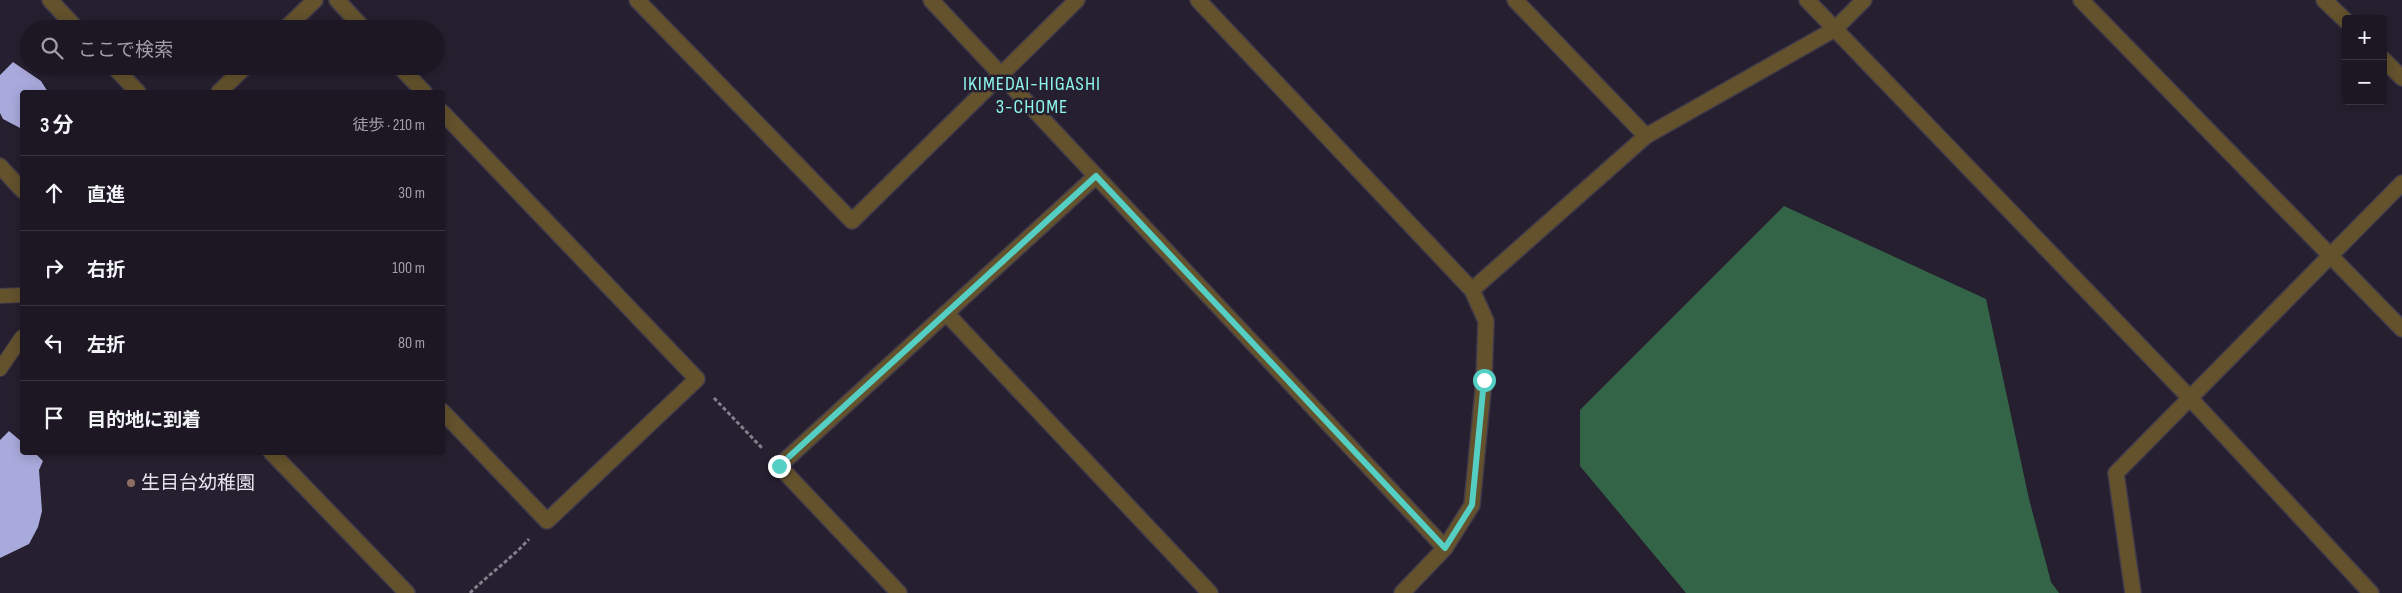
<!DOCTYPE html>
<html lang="ja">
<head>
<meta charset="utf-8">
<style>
  :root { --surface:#1c1723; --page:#25202b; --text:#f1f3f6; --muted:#a09fa6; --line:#3a3641 }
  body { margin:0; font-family:"Sofia Sans Condensed","Noto Sans JP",sans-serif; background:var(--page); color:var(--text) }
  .controls { position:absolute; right:15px; top:15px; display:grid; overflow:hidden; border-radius:5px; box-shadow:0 2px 12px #0003 }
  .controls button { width:45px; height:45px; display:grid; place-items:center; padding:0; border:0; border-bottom:1px solid var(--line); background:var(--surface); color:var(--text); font:25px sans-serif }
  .stop { position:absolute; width:15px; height:15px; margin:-11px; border:4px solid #55cec4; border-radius:50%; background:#fff }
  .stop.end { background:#55cec4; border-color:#fff; box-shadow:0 1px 5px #0008 }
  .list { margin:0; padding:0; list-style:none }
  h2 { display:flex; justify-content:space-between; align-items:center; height:65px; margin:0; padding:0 20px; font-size:21px }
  h2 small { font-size:16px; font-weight:400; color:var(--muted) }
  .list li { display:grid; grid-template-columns:32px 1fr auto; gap:15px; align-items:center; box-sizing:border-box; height:75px; padding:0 20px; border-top:1px solid var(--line) }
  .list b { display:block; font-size:19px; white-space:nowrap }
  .list em { font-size:16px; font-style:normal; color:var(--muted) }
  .icon { flex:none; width:28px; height:28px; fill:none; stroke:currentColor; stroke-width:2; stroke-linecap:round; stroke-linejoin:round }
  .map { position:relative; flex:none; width:2402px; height:593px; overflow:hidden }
  .search { position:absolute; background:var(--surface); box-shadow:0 2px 12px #0003; left:20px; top:20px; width:425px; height:55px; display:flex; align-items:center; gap:12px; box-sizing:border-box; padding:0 18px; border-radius:28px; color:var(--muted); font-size:19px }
  .panel { position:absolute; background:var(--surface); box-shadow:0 2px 12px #0003; left:20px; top:90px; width:425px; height:365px; border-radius:5px }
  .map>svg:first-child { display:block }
  .forest { fill:#346447 }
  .building { fill:#a9aadc }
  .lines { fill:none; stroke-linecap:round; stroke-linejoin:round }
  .service-casing { stroke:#413a4a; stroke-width:16 }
  .minor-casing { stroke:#413a4a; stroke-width:18 }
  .tertiary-casing { stroke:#413a4a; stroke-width:18 }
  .path { stroke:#857f8d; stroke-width:3; stroke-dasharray:4 2.5; stroke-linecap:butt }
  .service { stroke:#63522c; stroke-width:14 }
  .minor { stroke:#63522c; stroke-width:15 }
  .tertiary { stroke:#63522c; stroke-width:15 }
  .route { stroke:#55cec4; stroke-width:6 }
  .education-dot { fill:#8d6e63; stroke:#261f2f; stroke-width:2 }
  .labels { text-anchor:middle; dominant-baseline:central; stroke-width:5; stroke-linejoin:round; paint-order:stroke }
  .poi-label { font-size:19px; fill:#e7e2ee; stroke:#261f2f; text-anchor:start }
  .neighbourhood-label { font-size:20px; letter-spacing:1px; fill:#8df7ee; stroke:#261f2f }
</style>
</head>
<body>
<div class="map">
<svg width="2402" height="593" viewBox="0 0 2402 593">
  <rect width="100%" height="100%" fill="#261f2f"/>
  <path class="forest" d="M1784,206L1986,299L2029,499L2051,582L2059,593H1686L1580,466V410Z"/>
  <g class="building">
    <path d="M13,62L41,81L48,92H22V129L3,119L0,113V75Z"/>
    <path d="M9,431L22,442V452H34L43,461L39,470L42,511L38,527L29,544L0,558V440Z"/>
  </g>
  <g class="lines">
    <defs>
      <g id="service">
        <path d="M0,296L22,295"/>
        <path d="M0,369L22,337"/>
      </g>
      <g id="minor">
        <path d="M50,0L77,29"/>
        <path d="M337,0L364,29"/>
        <path d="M637,0L852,221L1077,0"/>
        <path d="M931,0L1445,548"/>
        <path d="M1198,0L1472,290L1486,321L1484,380L1472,505L1445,548L1402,593"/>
        <path d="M1515,0L1646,136"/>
        <path d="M1807,0L2188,396L2371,593"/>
        <path d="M2081,0L2402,329"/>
        <path d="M2324,0L2346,21"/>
        <path d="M285,29L315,0"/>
        <path d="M2383,59L2402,78"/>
        <path d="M113,66L138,92"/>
        <path d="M399,66L424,92"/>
        <path d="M219,92L246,66"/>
        <path d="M442,112L697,379L547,521L442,411"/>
        <path d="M1472,290L1646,136L1835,29L1864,0"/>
        <path d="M946,313L1210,593"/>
        <path d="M899,593L779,466L1096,176"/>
        <path d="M2133,593L2116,473L2402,183"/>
      </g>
      <g id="tertiary">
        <path d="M0,166L22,190"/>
        <path d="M271,452L407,593"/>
      </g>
    </defs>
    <use href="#service" class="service-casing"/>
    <use href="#minor" class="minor-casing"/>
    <use href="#tertiary" class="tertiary-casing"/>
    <g class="path">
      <path d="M714,398L762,448"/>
      <path d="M470,593C489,574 511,559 529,539"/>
    </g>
    <use href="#service" class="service"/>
    <use href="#minor" class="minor"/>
    <use href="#tertiary" class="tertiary"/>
  </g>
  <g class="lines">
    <path class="route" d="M779,466L1096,176L1445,548L1472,505L1484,380"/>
  </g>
  <circle class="education-dot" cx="131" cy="483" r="5"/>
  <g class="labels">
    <g class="poi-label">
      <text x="141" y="483">生目台幼稚園</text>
    </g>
    <g class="neighbourhood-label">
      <text x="1032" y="84">IKIMEDAI-HIGASHI<tspan x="1032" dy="23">3-CHOME</tspan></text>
    </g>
  </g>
</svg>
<div class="controls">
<button>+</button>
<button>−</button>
</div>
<div class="stop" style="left:1484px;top:380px"></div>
<div class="stop end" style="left:779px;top:466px"></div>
<div class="search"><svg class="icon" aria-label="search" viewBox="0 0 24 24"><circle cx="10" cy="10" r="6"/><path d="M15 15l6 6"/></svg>ここで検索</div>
<section class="panel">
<h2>3 分<small>徒歩 · 210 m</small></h2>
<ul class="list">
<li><svg class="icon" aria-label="ahead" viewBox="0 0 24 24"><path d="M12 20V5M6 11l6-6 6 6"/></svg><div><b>直進</b></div><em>30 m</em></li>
<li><svg class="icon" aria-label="right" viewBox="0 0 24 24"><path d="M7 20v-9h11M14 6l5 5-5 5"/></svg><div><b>右折</b></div><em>100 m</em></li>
<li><svg class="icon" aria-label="left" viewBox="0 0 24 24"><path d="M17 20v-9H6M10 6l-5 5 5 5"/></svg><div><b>左折</b></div><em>80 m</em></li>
<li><svg class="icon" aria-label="arrive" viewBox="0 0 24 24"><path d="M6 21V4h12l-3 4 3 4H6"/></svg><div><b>目的地に到着</b></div></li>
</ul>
</section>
</div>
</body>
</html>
